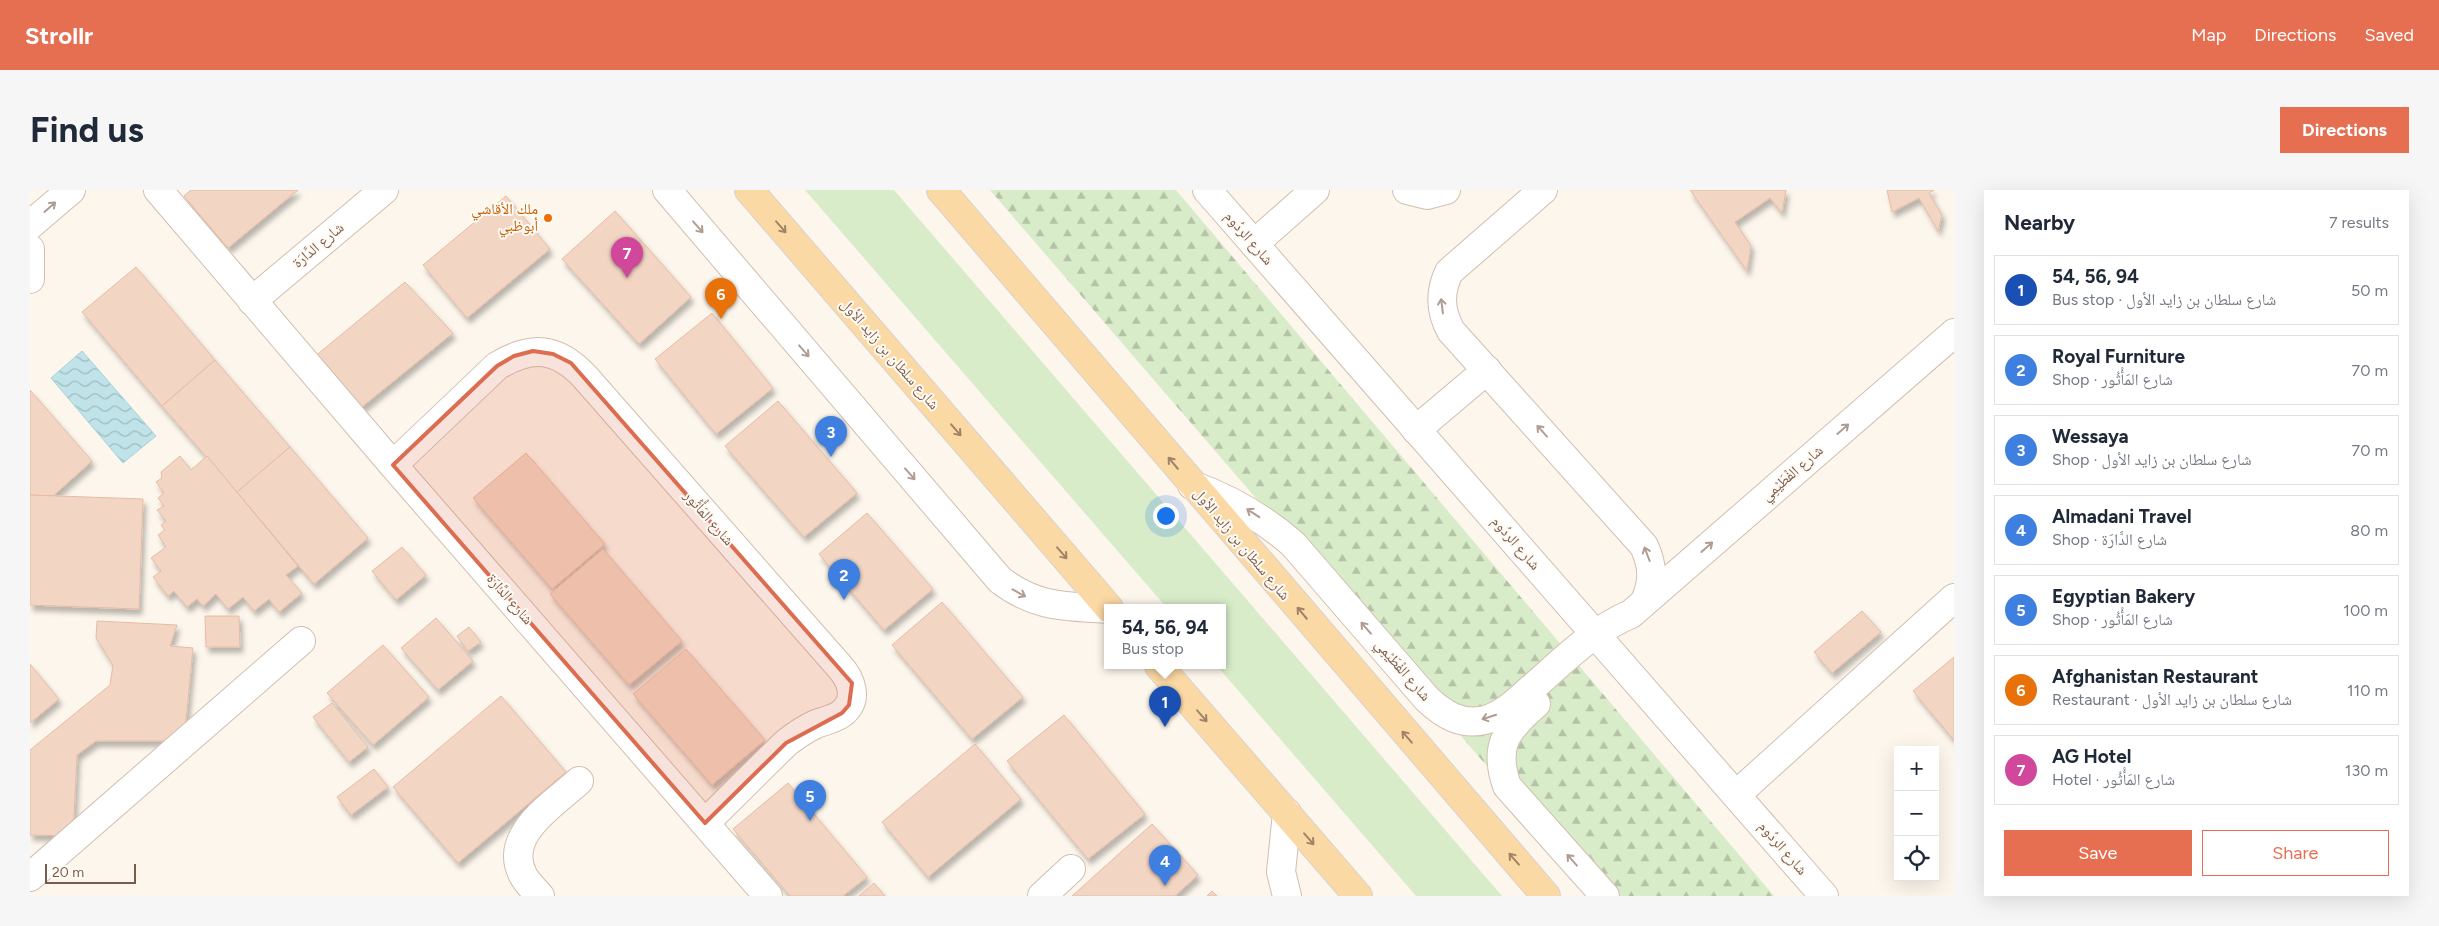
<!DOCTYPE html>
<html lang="en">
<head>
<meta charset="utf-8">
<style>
  :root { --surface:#fff; --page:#f6f6f7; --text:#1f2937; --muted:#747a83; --line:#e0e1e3; --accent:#e76f51 }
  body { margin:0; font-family:Figtree,"Noto Naskh Arabic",sans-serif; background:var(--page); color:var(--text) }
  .controls { position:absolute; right:15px; bottom:15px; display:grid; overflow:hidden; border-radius:0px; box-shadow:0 5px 20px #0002 }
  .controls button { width:45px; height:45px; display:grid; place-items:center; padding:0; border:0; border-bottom:1px solid var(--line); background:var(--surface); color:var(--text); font:25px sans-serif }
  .scale { position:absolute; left:15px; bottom:12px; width:91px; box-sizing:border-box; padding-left:5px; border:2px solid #7a5c4d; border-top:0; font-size:14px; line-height:18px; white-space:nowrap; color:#7a5c4d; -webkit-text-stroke:4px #fffaf3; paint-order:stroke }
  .you { position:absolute; left:1135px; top:325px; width:18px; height:18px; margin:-12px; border:4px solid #fff; border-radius:50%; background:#1a73e8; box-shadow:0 0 0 8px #1a73e833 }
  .badge { display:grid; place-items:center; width:32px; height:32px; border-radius:50%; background:var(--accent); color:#fff; font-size:16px; font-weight:700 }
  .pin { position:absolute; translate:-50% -41px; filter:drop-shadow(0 1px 2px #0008) }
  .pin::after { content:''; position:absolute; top:26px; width:18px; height:15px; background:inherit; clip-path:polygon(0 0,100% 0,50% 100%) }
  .popup { position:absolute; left:1074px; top:414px; width:122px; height:65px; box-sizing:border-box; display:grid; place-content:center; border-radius:0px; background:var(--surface); filter:drop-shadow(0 1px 4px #0005); font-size:16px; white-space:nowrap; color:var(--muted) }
  .popup b { font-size:19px; color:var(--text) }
  .popup::after { content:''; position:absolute; left:50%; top:100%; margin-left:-10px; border:10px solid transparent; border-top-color:var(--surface) }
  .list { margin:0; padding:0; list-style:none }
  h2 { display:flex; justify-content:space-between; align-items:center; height:65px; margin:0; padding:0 20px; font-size:21px }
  h2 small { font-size:16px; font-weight:400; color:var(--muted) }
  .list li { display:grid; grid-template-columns:32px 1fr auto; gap:15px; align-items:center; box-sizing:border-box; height:70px; margin:0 10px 10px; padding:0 10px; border:1px solid var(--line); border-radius:0px }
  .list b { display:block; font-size:19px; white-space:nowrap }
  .list p { margin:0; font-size:16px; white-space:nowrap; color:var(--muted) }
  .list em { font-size:16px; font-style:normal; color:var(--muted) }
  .actions { display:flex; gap:10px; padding:15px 20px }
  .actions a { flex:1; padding:11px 0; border:1px solid var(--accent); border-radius:0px; text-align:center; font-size:18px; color:var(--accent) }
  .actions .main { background:var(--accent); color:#fff }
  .icon { flex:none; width:28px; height:28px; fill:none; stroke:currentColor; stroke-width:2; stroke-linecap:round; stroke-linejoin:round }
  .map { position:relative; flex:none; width:1924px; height:706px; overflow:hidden; border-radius:0px }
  header { display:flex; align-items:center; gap:30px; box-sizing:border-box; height:70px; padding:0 25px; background:var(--accent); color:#fff }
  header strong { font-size:24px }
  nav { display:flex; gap:28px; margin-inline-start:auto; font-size:18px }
  .intro { display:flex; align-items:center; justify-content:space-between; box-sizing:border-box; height:120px; padding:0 30px }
  h1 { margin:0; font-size:35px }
  .button { padding:12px 22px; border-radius:0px; background:var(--accent); color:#fff; font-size:18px; font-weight:700 }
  main { display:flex; gap:30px; padding:0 30px }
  aside { flex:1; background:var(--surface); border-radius:0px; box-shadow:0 5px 20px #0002 }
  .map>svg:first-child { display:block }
  .green { fill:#d8ecc9 }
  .forest { fill:url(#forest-firs) }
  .water { fill:url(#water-waves); stroke:#a5d3da }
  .building { fill:#f3d5c3; stroke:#e6bba3; filter:url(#shadow) }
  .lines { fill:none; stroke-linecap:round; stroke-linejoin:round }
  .minor-casing { stroke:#d1beb0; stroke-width:30 }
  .major-casing { stroke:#dad1cd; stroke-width:30 }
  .minor { stroke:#fff; stroke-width:28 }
  .major { stroke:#fbd9a5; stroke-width:28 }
  .oneway { stroke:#af9d94 }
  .oneway2 { stroke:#a18267 }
  .marked { fill:#dc6d51; fill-opacity:0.2; stroke:#dc6d51; stroke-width:4; stroke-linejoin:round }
  .food-dot { fill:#e8710a; stroke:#fffaf3; stroke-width:2 }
  .labels { text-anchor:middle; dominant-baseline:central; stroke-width:4; stroke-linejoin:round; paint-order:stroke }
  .food-label { font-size:15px; fill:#c56008; stroke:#fffaf3; text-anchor:end }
  .street-label { font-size:15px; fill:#7a5c4d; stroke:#fffaf3 }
</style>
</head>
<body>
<header>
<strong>Strollr</strong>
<nav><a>Map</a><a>Directions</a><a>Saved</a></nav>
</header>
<div class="intro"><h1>Find us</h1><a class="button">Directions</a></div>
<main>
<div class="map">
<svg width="1924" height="706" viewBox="0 0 1924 706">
  <defs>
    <pattern id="forest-firs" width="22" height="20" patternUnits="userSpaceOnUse" patternTransform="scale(1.25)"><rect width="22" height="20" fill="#d8ecc9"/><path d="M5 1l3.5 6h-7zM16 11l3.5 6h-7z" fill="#b4c2a5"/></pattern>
    <pattern id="water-waves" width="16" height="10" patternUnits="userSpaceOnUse" patternTransform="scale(1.25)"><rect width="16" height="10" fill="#bfe3e8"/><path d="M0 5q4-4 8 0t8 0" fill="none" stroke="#a0bbbe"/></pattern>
    <filter id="shadow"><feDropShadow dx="3" dy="5.5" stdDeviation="2.5" flood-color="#0004"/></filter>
  </defs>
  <rect width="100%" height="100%" fill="#fdf6ec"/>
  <path class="green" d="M775,0H864L1472,706H1386L1187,476H1192V418H1137Z"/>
  <path class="forest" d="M960,0H1146L1744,706H1569Z"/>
  <path class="water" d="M52,161L126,246L93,273L21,188Z"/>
  <g class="building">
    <path d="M161,0H268L198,58L154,6Z"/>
    <path d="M1660,0H1756L1752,23L1740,8L1705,32L1721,56L1717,81Z"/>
    <path d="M1857,0H1904L1899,3L1912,25L1908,41L1889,8L1862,22Z"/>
    <path d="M476,6L520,59L437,128L393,75Z"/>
    <path d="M585,21L661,107L609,154L532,69Z"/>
    <path d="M106,77L185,170L132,216L52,122Z"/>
    <path d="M375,92L423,143L327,221L283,168Z"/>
    <path d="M682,123L743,198L686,244L625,169Z"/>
    <path d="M185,170L260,257L207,302L132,216Z"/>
    <path d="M0,200L62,271L23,306L0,305Z"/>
    <path d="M748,211L827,303L774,347L695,256Z"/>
    <path d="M260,257L338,348L284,394L207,302Z"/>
    <path d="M496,263L575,354L522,399L443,308Z"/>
    <path d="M150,266L161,280L177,266L268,376L256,385L272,403L249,422L239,409L224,421L213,407L198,419L186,404L173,416L167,409L157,417L144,401L138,406L123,387L131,381L121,368L136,357L128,345L135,340L131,335L136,331L127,320L134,316L128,308L134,303L126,292L132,288L131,282Z"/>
    <path d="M0,305L113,309L109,419L0,415Z"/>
    <path d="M837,323L903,399L854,440L789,364Z"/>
    <path d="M372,357L396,385L366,410L342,381Z"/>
    <path d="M573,359L652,451L599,495L520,404Z"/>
    <path d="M912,412L993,507L942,549L862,455Z"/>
    <path d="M1832,421L1851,442L1802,483L1784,462Z"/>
    <path d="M175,426H209L210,457H176Z"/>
    <path d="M406,428L443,471L408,500L371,458Z"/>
    <path d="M67,431L147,435L140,456L163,458L154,551H66L47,565L43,646L0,645V560L80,495L83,475L66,448Z"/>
    <path d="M439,437L451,452L438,461L427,446Z"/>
    <path d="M353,455L399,507L343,555L297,503Z"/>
    <path d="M656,459L735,550L682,595L603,504Z"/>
    <path d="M1924,467V550L1883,501Z"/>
    <path d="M0,474L29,509L0,533Z"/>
    <path d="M471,506L536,582L428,673L363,597Z"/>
    <path d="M302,513L338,557L319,572L283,527Z"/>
    <path d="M1034,525L1115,624L1058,669L977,571Z"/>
    <path d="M945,554L991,609L898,687L852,632Z"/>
    <path d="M344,579L358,597L321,625L307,607Z"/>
    <path d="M758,593L837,687L813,706H760L703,639Z"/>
    <path d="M1122,634L1168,685L1145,706H1042Z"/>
    <path d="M844,693L855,706H829Z"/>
    <path d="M1182,701L1187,706H1177Z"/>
  </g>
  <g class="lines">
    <defs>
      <g id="minor">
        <path d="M128,0L363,275L738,706"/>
        <path d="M637,0L970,390C1007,418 1034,416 1078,419"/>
        <path d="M1177,0L1794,706"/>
        <path d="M1377,0L1397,5L1416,0"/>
        <path d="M1513,0L1419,82C1409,103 1410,121 1421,141L1614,356C1623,376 1624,391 1615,411"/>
        <path d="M0,35L41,0"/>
        <path d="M1224,54L1285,0"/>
        <path d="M0,59V89"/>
        <path d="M222,111L354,0"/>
        <path d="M1386,240L1457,180"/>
        <path d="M363,275L467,176C502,155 527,157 555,187L809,476C821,489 830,510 811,524C804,529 794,531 786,534C775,539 765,546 756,553L675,633"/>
        <path d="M1162,295C1201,309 1232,327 1263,354L1397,509C1413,524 1431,536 1455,530C1474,525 1488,510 1502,498C1533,471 1563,440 1601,424L1924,143"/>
        <path d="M1506,514C1476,540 1463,556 1477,596L1575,706"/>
        <path d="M1707,604L1924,408"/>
        <path d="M1257,623L1251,682L1257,706"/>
        <path d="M0,687L271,451"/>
        <path d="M510,706C504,699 497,693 493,685C472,645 524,614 549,591"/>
        <path d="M1012,706L1041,679"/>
      </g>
      <g id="major">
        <path d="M719,0L1079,418"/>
        <path d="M911,0L1516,706"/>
        <path d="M1129,476L1328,706"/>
      </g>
    </defs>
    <use href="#minor" class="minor-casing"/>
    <use href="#major" class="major-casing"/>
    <use href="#minor" class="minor"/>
    <use href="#major" class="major"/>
  </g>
  <defs><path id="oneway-shaft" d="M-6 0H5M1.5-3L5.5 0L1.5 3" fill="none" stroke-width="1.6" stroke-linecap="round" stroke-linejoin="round" transform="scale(1.25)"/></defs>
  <g class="oneway">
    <use href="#oneway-shaft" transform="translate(20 17) rotate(-41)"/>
    <use href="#oneway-shaft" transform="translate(668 37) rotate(49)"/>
    <use href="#oneway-shaft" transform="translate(1412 116) rotate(-97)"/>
    <use href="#oneway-shaft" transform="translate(774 161) rotate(49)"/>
    <use href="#oneway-shaft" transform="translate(1813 239) rotate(-41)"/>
    <use href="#oneway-shaft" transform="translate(1512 241) rotate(-132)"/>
    <use href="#oneway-shaft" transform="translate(880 284) rotate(49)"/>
    <use href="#oneway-shaft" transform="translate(1223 323) rotate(-147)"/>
    <use href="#oneway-shaft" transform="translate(1677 357) rotate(-41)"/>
    <use href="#oneway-shaft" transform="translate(1617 364) rotate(-111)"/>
    <use href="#oneway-shaft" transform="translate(989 403) rotate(29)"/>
    <use href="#oneway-shaft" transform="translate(1336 438) rotate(-131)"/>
    <use href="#oneway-shaft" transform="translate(1459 527) rotate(162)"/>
    <use href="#oneway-shaft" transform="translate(1542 670) rotate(-132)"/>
  </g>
  <g class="oneway2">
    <use href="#oneway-shaft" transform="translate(751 37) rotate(49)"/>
    <use href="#oneway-shaft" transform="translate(926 240) rotate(49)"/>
    <use href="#oneway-shaft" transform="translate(1143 273) rotate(-130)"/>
    <use href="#oneway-shaft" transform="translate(1032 363) rotate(49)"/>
    <use href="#oneway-shaft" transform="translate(1272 423) rotate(-130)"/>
    <use href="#oneway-shaft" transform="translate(1172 526) rotate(49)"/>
    <use href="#oneway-shaft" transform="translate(1377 547) rotate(-131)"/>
    <use href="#oneway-shaft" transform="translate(1279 649) rotate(49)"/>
    <use href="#oneway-shaft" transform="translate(1484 669) rotate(-131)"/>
  </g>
  <path class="marked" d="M503,161L523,164L541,173L822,493L819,515L812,523L756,553L675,633L363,275L467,176L484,166Z"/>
  <circle class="food-dot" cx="518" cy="28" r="5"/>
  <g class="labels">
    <g class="food-label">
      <text x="508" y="19">ملك الأقاشي<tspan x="508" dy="17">أبوظبي</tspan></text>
    </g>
    <g class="street-label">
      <text transform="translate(1219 48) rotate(49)">شارع الردُوم</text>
      <text transform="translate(288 55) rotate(-40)">شارع الدَّارَة</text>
      <text transform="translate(860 164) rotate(49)">شارع سلطان بن زايد الأول</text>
      <text transform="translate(1762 283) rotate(-41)">شارع الفْطَيْمِي</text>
      <text transform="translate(679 328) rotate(49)">شارع المَأْثُور</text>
      <text transform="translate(1486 353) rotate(49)">شارع الردُوم</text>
      <text transform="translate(1212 354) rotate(50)">شارع سلطان بن زايد الأول</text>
      <text transform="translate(480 409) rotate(49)">شارع الدَّارَة</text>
      <text transform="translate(1373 480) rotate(49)">شارع الفْطَيْمِي</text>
      <text transform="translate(1753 658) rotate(49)">شارع الردُوم</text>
    </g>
  </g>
</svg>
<div class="controls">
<button>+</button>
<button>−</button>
<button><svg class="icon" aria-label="locate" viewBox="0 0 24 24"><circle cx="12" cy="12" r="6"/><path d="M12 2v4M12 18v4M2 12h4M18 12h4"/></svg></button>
</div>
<div class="scale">20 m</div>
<div class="you"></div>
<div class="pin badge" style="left:1135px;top:537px;background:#1a4fb4">1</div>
<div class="popup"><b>54, 56, 94</b>Bus stop</div>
<div class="pin badge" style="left:814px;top:410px;background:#3f7fe0">2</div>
<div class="pin badge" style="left:801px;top:267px;background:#3f7fe0">3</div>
<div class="pin badge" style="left:1135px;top:696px;background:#3f7fe0">4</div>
<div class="pin badge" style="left:780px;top:631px;background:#3f7fe0">5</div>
<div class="pin badge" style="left:691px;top:129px;background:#e8710a">6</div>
<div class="pin badge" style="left:597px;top:88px;background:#d1479c">7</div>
</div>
<aside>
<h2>Nearby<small>7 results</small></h2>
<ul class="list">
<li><span class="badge" style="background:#1a4fb4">1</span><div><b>54, 56, 94</b><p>Bus stop · شارع سلطان بن زايد الأول</p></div><em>50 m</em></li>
<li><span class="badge" style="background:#3f7fe0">2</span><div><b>Royal Furniture</b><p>Shop · شارع المَأْثُور</p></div><em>70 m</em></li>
<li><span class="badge" style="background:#3f7fe0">3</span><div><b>Wessaya</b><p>Shop · شارع سلطان بن زايد الأول</p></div><em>70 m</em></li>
<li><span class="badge" style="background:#3f7fe0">4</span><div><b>Almadani Travel</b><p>Shop · شارع الدَّارَة</p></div><em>80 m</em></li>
<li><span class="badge" style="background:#3f7fe0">5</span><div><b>Egyptian Bakery</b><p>Shop · شارع المَأْثُور</p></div><em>100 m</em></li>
<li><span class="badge" style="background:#e8710a">6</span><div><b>Afghanistan Restaurant</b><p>Restaurant · شارع سلطان بن زايد الأول</p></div><em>110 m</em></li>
<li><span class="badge" style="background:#d1479c">7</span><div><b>AG Hotel</b><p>Hotel · شارع المَأْثُور</p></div><em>130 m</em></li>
</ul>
<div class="actions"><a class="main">Save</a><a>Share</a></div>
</aside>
</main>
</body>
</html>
